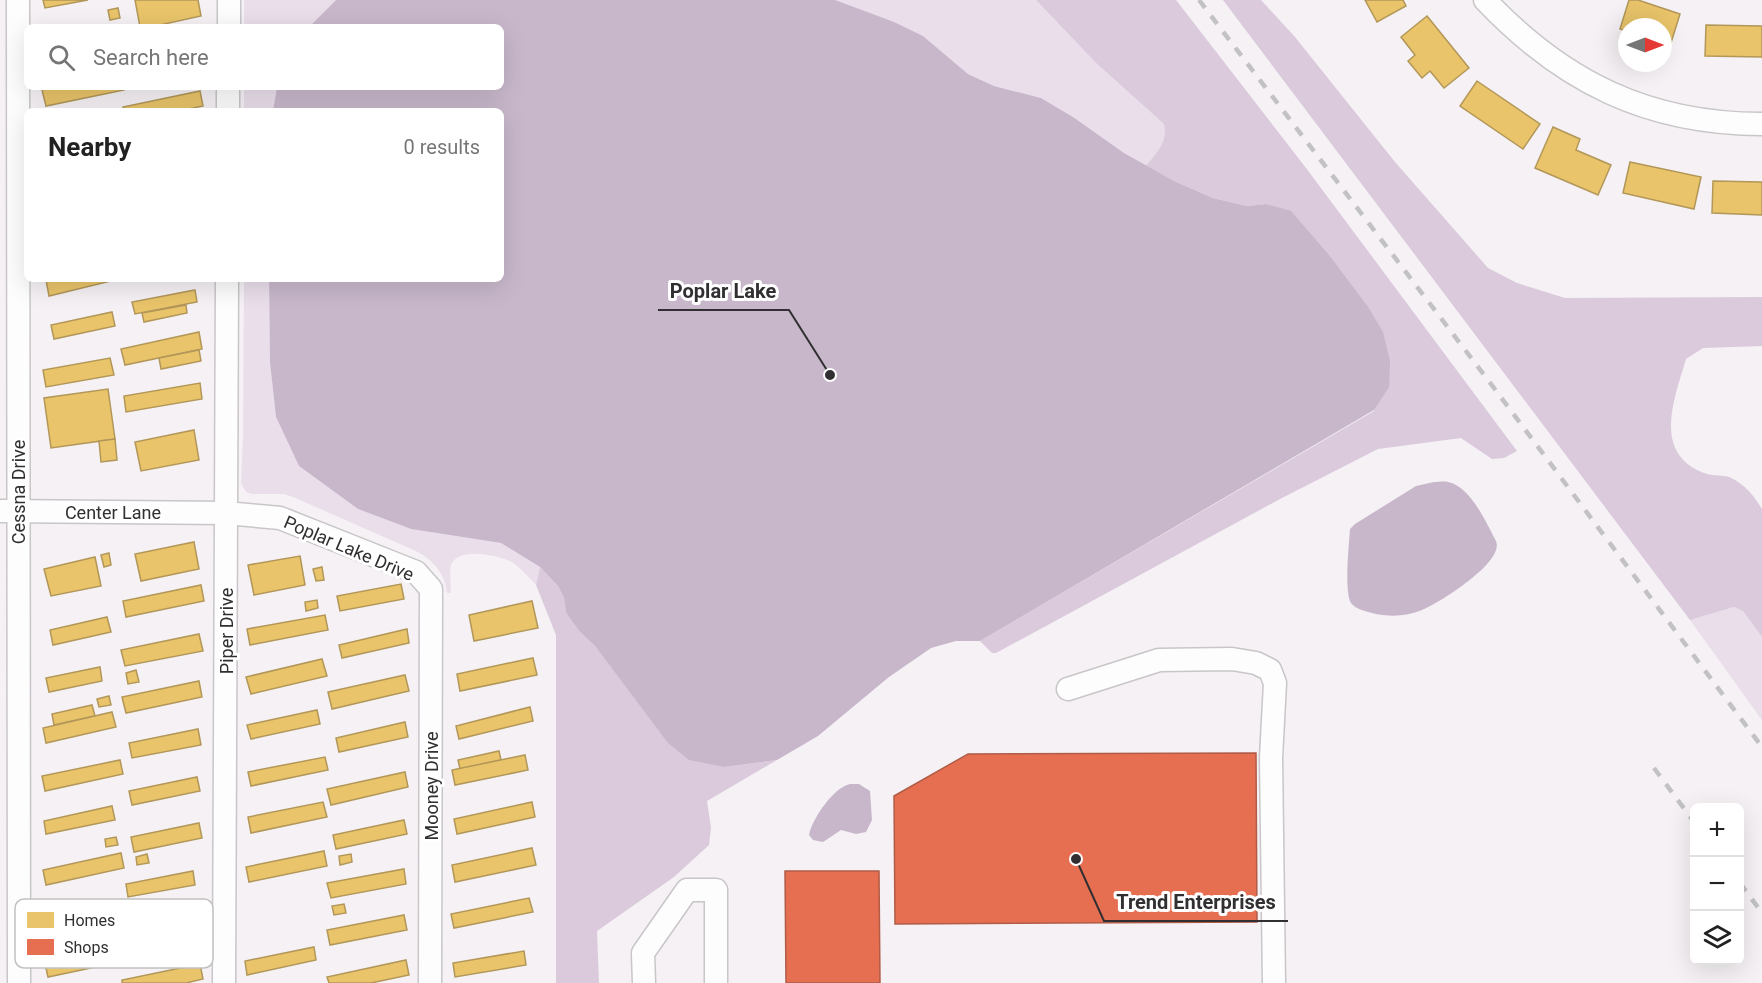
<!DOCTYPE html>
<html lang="en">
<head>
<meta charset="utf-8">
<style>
  :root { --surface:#fff; --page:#f2f2f2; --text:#222; --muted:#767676; --line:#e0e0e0 }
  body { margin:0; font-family:Roboto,sans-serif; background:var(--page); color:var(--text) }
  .controls { position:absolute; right:18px; bottom:18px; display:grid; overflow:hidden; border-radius:9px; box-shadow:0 6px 24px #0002 }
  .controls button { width:54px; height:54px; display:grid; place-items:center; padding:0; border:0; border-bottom:2px solid var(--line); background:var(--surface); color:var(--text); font:30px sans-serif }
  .compass { position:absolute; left:1618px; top:18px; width:54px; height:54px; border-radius:50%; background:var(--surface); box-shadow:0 6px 24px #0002; rotate:90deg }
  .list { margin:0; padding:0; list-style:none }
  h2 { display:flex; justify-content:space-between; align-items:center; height:78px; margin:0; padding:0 24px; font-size:26px }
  h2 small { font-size:20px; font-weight:400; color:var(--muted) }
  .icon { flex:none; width:33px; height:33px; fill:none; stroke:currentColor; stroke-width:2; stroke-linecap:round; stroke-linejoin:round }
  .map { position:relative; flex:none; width:1762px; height:983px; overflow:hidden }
  .search { position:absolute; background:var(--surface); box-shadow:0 6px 24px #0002; left:24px; top:24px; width:480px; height:66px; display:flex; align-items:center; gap:15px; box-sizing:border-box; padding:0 21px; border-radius:9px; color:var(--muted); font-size:22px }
  .panel { position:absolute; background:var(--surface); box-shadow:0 6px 24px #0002; left:24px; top:108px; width:480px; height:174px; border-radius:9px }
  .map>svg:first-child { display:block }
  .green { fill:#e9deea }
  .forest { fill:#dacadc }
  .water { fill:#c8b7cb }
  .homes { fill:#e9c46a; stroke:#b29759; stroke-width:1.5 }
  .shops { fill:#e76f51; stroke:#b05c47; stroke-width:1.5 }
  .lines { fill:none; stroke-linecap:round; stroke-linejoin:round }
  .minor-casing { stroke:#c8c6c9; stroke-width:25 }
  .minor { stroke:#fefdfe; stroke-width:22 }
  .rail { stroke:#c2c1c3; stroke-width:4.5; stroke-dasharray:10 10; stroke-linecap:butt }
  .labels { text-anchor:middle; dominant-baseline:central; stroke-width:6; stroke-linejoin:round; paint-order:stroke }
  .street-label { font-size:18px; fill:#312f31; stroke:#fff }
  .key { fill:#fff; stroke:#c1c1c1; stroke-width:1.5 }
  .key-label { font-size:16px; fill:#312f31 }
  .leader { fill:none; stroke:#312f31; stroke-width:2 }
  .callout-dot { fill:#312f31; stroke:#fff; stroke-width:2 }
  .callout-label { font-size:20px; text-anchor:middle; font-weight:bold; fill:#312f31; stroke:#fff; stroke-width:6; stroke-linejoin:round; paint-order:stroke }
</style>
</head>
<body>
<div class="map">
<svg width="1762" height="983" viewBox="0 0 1762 983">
  <rect width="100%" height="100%" fill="#f5f1f5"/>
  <g class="green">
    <path d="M244,0H336L309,27H244Z"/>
    <path d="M835,0H1036L1096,63L1164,124C1168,142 1157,152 1146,166L1124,153L1073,117L1041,98L994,86L968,74L923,36Z"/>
    <path d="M244,87H277L273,111H244Z"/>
    <path d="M244,279H269L270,363L276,417L299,466L358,509L411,529L501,543L540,567L536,585C529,578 521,568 512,562C499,555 458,546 451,565C449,573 451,585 451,593H447C445,573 433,560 416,551L293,497L284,494H252L246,492L241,483L243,436Z"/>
    <path d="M1734,607L1743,611L1762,637V720L1690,620Z"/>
  </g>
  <g class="forest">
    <path d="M1036,0H1176L1306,168L1517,451L1504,458L1492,459L1461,438L1378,449L1280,499L996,653H992L980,641L1374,411L1367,305L1331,257L1291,212L1266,204L1247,206L1213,198L1174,181L1146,166C1157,152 1168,142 1164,124L1096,63Z"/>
    <path d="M1223,0H1261L1295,37L1395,162L1488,268L1517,283L1565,298L1762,297V346L1703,348L1686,359C1674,400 1651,455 1707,474C1714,476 1723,475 1729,477C1745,484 1754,496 1762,509V637L1743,611L1734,607L1690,620Z"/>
    <path d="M540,567L558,586L564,598L566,613L579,631L725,767L777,760L707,801L711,828L709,845L674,877L597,931L599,983H556V635L536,585Z"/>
  </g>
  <g class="water">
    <path d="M336,0H835L894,22L923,36L968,74L994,86L1041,98L1073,117L1124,153L1174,181L1213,198L1247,206L1266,204L1291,211L1331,257L1367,305L1383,332L1390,361L1389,387L1374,410L980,641H956L931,648L889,677L818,736L777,760L725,767L689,760L668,743L596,647L579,631L566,613L564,598L558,586L540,567L501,543L411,529L358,509L299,466L276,417L270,363L269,279H501V111H273L277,87H501V27H309Z"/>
    <path d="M1434,482C1438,482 1444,481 1448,482C1470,486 1486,522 1496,541C1505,562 1439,603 1422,610C1406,617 1388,617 1372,613C1365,611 1355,609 1351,603C1344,592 1349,544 1350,529L1355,524L1416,486Z"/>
    <path d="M850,784H859L870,791L872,820L866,832L856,834L841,830L823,842L813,840L809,835C812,819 834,787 850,784Z"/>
  </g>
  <g class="homes">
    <path d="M43,0H88L45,8Z"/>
    <path d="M135,0H198L201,16L151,27H140Z"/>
    <path d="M1365,0H1403L1406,6L1377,22Z"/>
    <path d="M1629,0H1638L1680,14L1670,46L1663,43V27H1627V31L1620,29Z"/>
    <path d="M118,8L120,18L110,20L108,10Z"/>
    <path d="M1427,16L1469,68L1444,88L1430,71L1422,78L1408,61L1415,55L1401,37Z"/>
    <path d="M1706,25L1762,26V57L1705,56Z"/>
    <path d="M1477,81L1540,124L1523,149L1460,106Z"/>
    <path d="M55,87H123L124,90L46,106L42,90Z"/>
    <path d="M200,91L203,106L179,111H124L123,107Z"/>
    <path d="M1553,127L1580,139L1576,150L1611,165L1598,195L1535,168Z"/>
    <path d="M1630,162L1701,177L1694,209L1623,193Z"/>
    <path d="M1713,181L1762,182V215L1712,213Z"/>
    <path d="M51,279H111V281L49,296L46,280Z"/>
    <path d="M195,290L197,302L135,314L132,302Z"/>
    <path d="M186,305L187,313L144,322L142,313Z"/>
    <path d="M112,312L115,326L54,339L51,325Z"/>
    <path d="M199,332L202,349L125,365L121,349Z"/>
    <path d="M199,350L201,361L161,369L159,358Z"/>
    <path d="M110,358L114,375L46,387L43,370Z"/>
    <path d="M200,383L202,399L126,412L124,396Z"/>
    <path d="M108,389L115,439L51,448L44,398Z"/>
    <path d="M194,430L199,460L141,471L135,442Z"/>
    <path d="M115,439L117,460L101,462L99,441Z"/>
    <path d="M194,542L199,569L141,581L135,554Z"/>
    <path d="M109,553L111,565L104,567L101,555Z"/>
    <path d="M300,556L305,585L254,595L248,565Z"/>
    <path d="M95,557L101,586L51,596L44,569Z"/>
    <path d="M322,567L324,580L316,581L313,569Z"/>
    <path d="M401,584L404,599L340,611L337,596Z"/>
    <path d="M201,585L204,601L126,617L123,601Z"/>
    <path d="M317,600L318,608L306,611L305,602Z"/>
    <path d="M532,601L538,628L474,641L469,615Z"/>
    <path d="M325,615L328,630L250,645L247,629Z"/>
    <path d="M107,617L111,632L53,645L50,630Z"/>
    <path d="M407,629L409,643L342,658L339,645Z"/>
    <path d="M199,634L203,651L125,666L121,650Z"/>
    <path d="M533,658L537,675L460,691L457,674Z"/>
    <path d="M322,659L327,676L251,694L246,677Z"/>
    <path d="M100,667L102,681L49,692L46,678Z"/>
    <path d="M136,670L139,682L128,684L126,673Z"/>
    <path d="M405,675L409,691L332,709L328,692Z"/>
    <path d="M199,681L202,697L126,713L122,697Z"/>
    <path d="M109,696L111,705L99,707L97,699Z"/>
    <path d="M92,705L95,716L54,725L52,714Z"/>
    <path d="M530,707L533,721L459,739L456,726Z"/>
    <path d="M317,710L320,724L251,739L247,725Z"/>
    <path d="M112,712L116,727L46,743L43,728Z"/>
    <path d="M405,722L408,737L339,752L336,738Z"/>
    <path d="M198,729L201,745L132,758L129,743Z"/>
    <path d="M499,751L501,760L460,769L458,760Z"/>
    <path d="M525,755L528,770L455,785L452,770Z"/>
    <path d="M325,757L328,770L251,786L248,772Z"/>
    <path d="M120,760L123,774L45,791L42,776Z"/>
    <path d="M405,772L408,787L331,805L327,789Z"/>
    <path d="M197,777L200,791L132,805L129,791Z"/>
    <path d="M323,802L327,817L251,833L248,817Z"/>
    <path d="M532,802L535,817L457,834L454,819Z"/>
    <path d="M112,806L115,820L46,834L44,821Z"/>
    <path d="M404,820L407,834L336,849L333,835Z"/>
    <path d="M199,823L202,838L134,852L131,837Z"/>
    <path d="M116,837L118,845L106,847L105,839Z"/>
    <path d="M532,848L536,865L455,882L452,865Z"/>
    <path d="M324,851L327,866L249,882L246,867Z"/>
    <path d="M121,853L124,868L46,885L43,870Z"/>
    <path d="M147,854L149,863L137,865L136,857Z"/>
    <path d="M351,854L352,862L340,865L339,856Z"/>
    <path d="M404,869L406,884L331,898L327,883Z"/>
    <path d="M193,871L195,885L128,897L126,884Z"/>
    <path d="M529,898L533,912L454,928L451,914Z"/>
    <path d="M344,904L346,913L334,915L332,906Z"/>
    <path d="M404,915L407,930L330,945L327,930Z"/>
    <path d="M314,947L316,960L247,975L245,961Z"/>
    <path d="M107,951L110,964L48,977L45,964Z"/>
    <path d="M524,951L526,965L455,977L453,963Z"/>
    <path d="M406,960L409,975L371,983H329L327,977Z"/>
    <path d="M200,964L203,979L186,983H122V980Z"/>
  </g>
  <g class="shops">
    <path d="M1256,753L1257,922L895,924L894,796L968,754Z"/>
    <path d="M785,871H879L880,983H786Z"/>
  </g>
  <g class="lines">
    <defs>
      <g id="minor">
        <path d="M18,0L19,983"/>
        <path d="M1485,0C1563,82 1648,124 1762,124"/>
        <path d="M229,27V0"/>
        <path d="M228,111V87"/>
        <path d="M0,511L226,513L280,518L416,572L431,589L430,983"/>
        <path d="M1068,689L1159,660L1232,659L1256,663L1270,670L1275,683L1271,758L1274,983"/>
        <path d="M224,983L227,279"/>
        <path d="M644,983L643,953L687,890H716V983"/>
      </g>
    </defs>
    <use href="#minor" class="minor-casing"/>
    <use href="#minor" class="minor"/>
    <g class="rail">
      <path d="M1199,0L1494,388L1762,747"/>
      <path d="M1654,768L1694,822"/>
      <path d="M1740,883L1762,913"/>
    </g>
  </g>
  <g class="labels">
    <g class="street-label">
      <text transform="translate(18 492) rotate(-90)">Cessna Drive</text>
      <text x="113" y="512">Center Lane</text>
      <text transform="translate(349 548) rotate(23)">Poplar Lake Drive</text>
      <text transform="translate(226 631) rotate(-90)">Piper Drive</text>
      <text transform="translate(431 786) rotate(-90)">Mooney Drive</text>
    </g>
  </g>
  <rect x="15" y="899" width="198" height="69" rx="9" class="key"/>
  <rect x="27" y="912" width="27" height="16" fill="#e9c46a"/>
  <rect x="27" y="939" width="27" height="16" fill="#e76f51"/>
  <g class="key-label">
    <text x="64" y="926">Homes</text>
    <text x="64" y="953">Shops</text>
  </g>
  <path class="leader" d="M830 375L789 310H658M1076 859L1104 921H1288"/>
  <g class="callout-dot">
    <circle cx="830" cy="375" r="6"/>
    <circle cx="1076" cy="859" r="6"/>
  </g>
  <g class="callout-label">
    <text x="723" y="298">Poplar Lake</text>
    <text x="1196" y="909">Trend Enterprises</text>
  </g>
</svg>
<div class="controls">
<button>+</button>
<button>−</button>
<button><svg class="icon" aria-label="layers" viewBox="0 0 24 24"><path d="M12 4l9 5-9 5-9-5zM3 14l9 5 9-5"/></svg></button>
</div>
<svg class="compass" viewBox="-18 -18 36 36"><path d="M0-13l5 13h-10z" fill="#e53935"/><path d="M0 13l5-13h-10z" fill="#767676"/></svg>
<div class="search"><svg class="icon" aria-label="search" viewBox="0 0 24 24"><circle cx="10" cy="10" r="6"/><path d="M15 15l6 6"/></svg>Search here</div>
<section class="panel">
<h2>Nearby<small>0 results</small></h2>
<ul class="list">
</ul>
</section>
</div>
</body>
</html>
